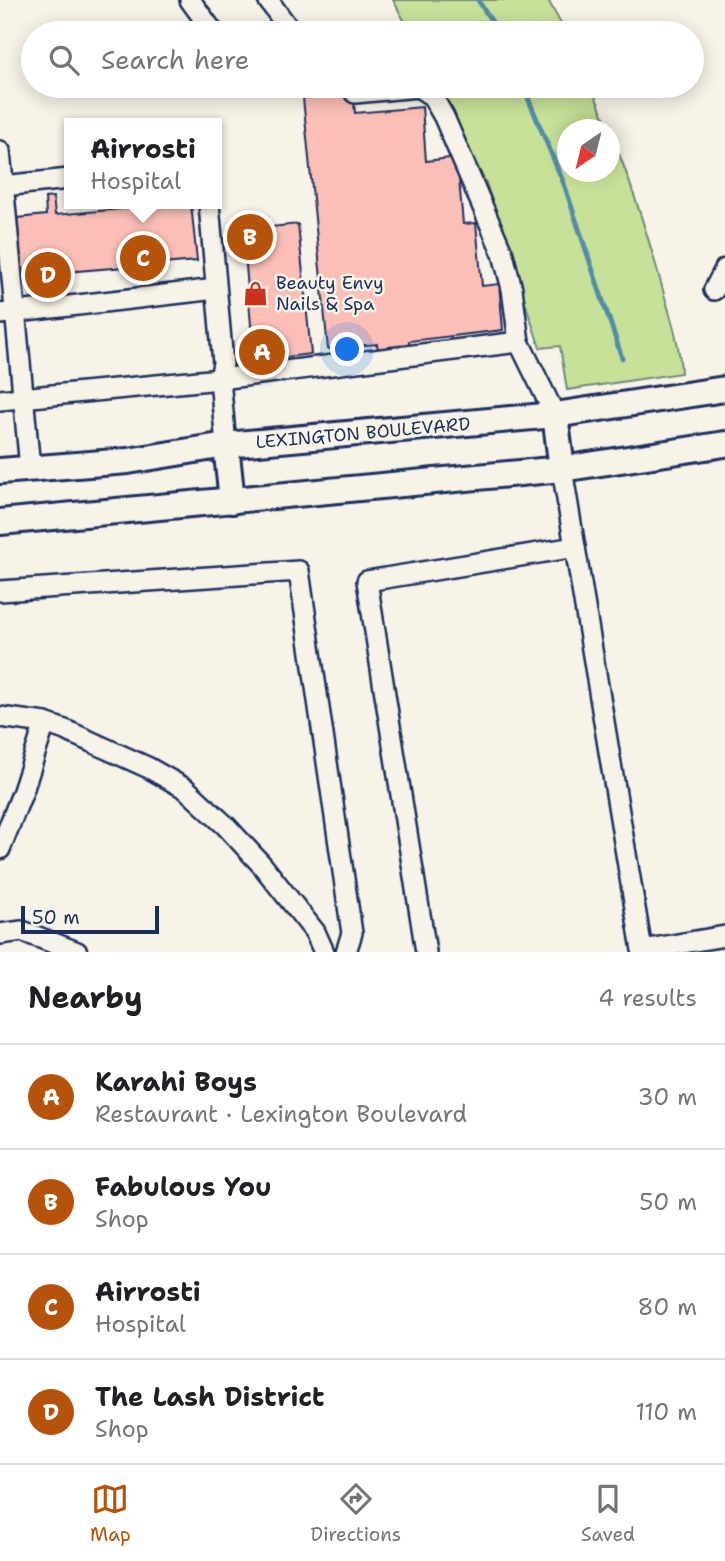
<!DOCTYPE html>
<html lang="en">
<head>
<meta charset="utf-8">
<style>
  :root { --surface:#fff; --page:#f2f2f2; --text:#202124; --muted:#757577; --line:#e0e0e0; --accent:#b45309 }
  body { margin:0; font-family:"Shantell Sans",sans-serif; background:var(--page); color:var(--text) }
  .compass { position:absolute; left:557px; top:119px; width:63px; height:63px; border-radius:50%; background:var(--surface); box-shadow:0 4px 18px #0003; rotate:215deg }
  .scale { position:absolute; left:21px; bottom:18px; width:138px; box-sizing:border-box; padding-left:7px; border:4px solid #1b2f5e; border-top:0; font-size:19px; line-height:24px; white-space:nowrap; color:#1b2f5e; -webkit-text-stroke:5px #f7f3e8; paint-order:stroke }
  .you { position:absolute; left:348px; top:350px; width:24px; height:24px; margin:-18px; border:5px solid #fff; border-radius:50%; background:#1a73e8; box-shadow:0 0 0 10px #1a73e833 }
  .badge { display:grid; place-items:center; width:46px; height:46px; border-radius:50%; background:var(--accent); color:#fff; font-size:23px; font-weight:700 }
  .pin { position:absolute; translate:-50% -50%; border:4px solid #fff; box-shadow:0 2px 7px #0006 }
  .popup { position:absolute; left:64px; top:118px; width:158px; height:91px; box-sizing:border-box; display:grid; place-content:center; border-radius:0px; background:var(--surface); filter:drop-shadow(0 2px 5px #0005); font-size:23px; white-space:nowrap; color:var(--muted) }
  .popup b { font-size:26px; color:var(--text) }
  .popup::after { content:''; position:absolute; left:50%; top:100%; margin-left:-14px; border:14px solid transparent; border-top-color:var(--surface) }
  .list { margin:0; padding:0; list-style:none }
  h2 { display:flex; justify-content:space-between; align-items:center; height:91px; margin:0; padding:0 28px; font-size:30px }
  h2 small { font-size:23px; font-weight:400; color:var(--muted) }
  .list li { display:grid; grid-template-columns:46px 1fr auto; gap:21px; align-items:center; box-sizing:border-box; height:105px; padding:0 28px; border-top:2px solid var(--line) }
  .list b { display:block; font-size:26px; white-space:nowrap }
  .list p { margin:0; font-size:23px; white-space:nowrap; color:var(--muted) }
  .list em { font-size:23px; font-style:normal; color:var(--muted) }
  .icon { flex:none; width:38px; height:38px; fill:none; stroke:currentColor; stroke-width:2; stroke-linecap:round; stroke-linejoin:round }
  .map { position:relative; flex:none; width:725px; height:952px; overflow:hidden }
  .search { position:absolute; background:var(--surface); box-shadow:0 4px 18px #0003; left:21px; right:21px; top:21px; height:77px; display:flex; align-items:center; gap:18px; box-sizing:border-box; padding:0 24px; border-radius:38px; color:var(--muted); font-size:26px }
  .sheet { height:511px; background:var(--surface) }
  nav { display:flex; justify-content:space-around; align-items:center; box-sizing:border-box; height:98px; border-top:2px solid var(--line); background:var(--surface); font-size:19px; color:var(--muted) }
  nav a { display:grid; justify-items:center; gap:4px }
  nav .on { color:var(--accent) }
  .map>svg:first-child { display:block }
  .green { fill:#c7e198; stroke:#71887b; stroke-width:2 }
  .lines { fill:none; stroke-linecap:round; stroke-linejoin:round }
  .stream { stroke:#558baa; stroke-width:5 }
  .building { fill:#fbbfb7; stroke:#1b2f5e; stroke-width:2 }
  .minor-casing { stroke:#1b2f5e; stroke-width:24 }
  .major-casing { stroke:#1b2f5e; stroke-width:30 }
  .minor { stroke:#f7f3e8; stroke-width:19 }
  .major { stroke:#f7f3e8; stroke-width:24 }
  .labels { text-anchor:middle; dominant-baseline:central; stroke-width:5; stroke-linejoin:round; paint-order:stroke }
  .poi-label { font-size:18px; fill:#1b2f5e; stroke:#f7f3e8; text-anchor:start }
  .street-label { font-size:18px; fill:#1b2f5e; stroke:#f7f3e8 }
</style>
</head>
<body>
<div class="map">
<svg width="725" height="952" viewBox="0 0 725 952">
  <rect width="100%" height="100%" fill="#f7f3e8"/>
  <filter id="ink" filterUnits="userSpaceOnUse"><feTurbulence type="fractalNoise" baseFrequency=".0143" numOctaves="2"/><feDisplacementMap in="SourceGraphic" scale="14" xChannelSelector="R" yChannelSelector="G"/><feConvolveMatrix kernelMatrix="1 2 1 2 8 2 1 2 1" color-interpolation-filters="sRGB"/></filter>
  <g filter="url(#ink)">
    <g class="green">
      <path d="M393,0H548L566,33H411Z"/>
      <path d="M437,86H591L609,129L568,130V172H610V131C632,184 649,239 664,294C672,321 680,346 681,373L567,390L560,346L540,348L486,183Z"/>
    </g>
    <g class="lines">
      <g class="stream">
        <path d="M478,0L499,33"/>
        <path d="M523,86L564,184L622,358"/>
      </g>
    </g>
    <g class="building">
      <path d="M353,92L355,113L422,107L426,161L457,157L463,224L476,223L482,286L499,284L503,330L409,341L410,347L378,349L377,344L328,349L303,98Z"/>
      <path d="M53,197L55,215L143,207L142,204H191L197,261L41,274L42,280L23,282L17,218L46,215L45,198Z"/>
      <path d="M298,224L311,354L254,361L243,230Z"/>
    </g>
    <g class="lines">
      <defs>
        <g id="minor">
          <path d="M190,0L214,33"/>
          <path d="M268,0L292,33"/>
          <path d="M355,93L418,87L432,96L444,117L503,254L512,289L519,342L555,415"/>
          <path d="M0,151L30,468"/>
          <path d="M3,186L69,179"/>
          <path d="M209,204L223,363L220,379L226,445"/>
          <path d="M714,290L725,269"/>
          <path d="M0,314L216,289"/>
          <path d="M0,400L220,379L519,342"/>
          <path d="M562,469L642,950L725,936"/>
          <path d="M0,591L299,571L352,933L346,952"/>
          <path d="M0,717L45,723L65,730L149,768L186,789L226,826L262,865L315,932L324,952"/>
          <path d="M0,849L23,791L45,723"/>
          <path d="M0,934L22,931L77,952"/>
          <path d="M426,952L367,581L575,547"/>
        </g>
        <g id="major">
          <path d="M555,415L562,469"/>
          <path d="M226,445L232,501"/>
          <path d="M0,471L128,461L226,445L555,415L725,389"/>
          <path d="M0,522L562,469L725,444"/>
        </g>
      </defs>
      <use href="#minor" class="minor-casing"/>
      <use href="#major" class="major-casing"/>
      <use href="#minor" class="minor"/>
      <use href="#major" class="major"/>
    </g>
  </g>
  <defs>
    <symbol id="shop-bare" viewBox="-9 -9 18 18"><path d="M-5-2.5h2.3a2.7 3.5 0 0 1 5.4 0H5L5.5 6h-11ZM-1.5-2.5h3a1.5 2.3 0 0 0-3 0Z" fill="#c8321e" stroke="#f7f3e8" stroke-width="2.5" paint-order="stroke"/></symbol>
  </defs>
  <g fill-rule="evenodd">
    <use href="#shop-bare" x="238" y="276" width="35" height="35"/>
  </g>
  <g class="labels">
    <g class="poi-label">
      <text x="276" y="283">Beauty Envy<tspan x="276" dy="21">Nails &amp; Spa</tspan></text>
    </g>
    <g class="street-label">
      <text transform="translate(363 433) rotate(-5)">LEXINGTON BOULEVARD</text>
    </g>
  </g>
</svg>
<svg class="compass" viewBox="-18 -18 36 36"><path d="M0-13l5 13h-10z" fill="#e53935"/><path d="M0 13l5-13h-10z" fill="#757577"/></svg>
<div class="scale">50 m</div>
<div class="you"></div>
<div class="pin badge" style="left:262px;top:352px">A</div>
<div class="pin badge" style="left:250px;top:237px">B</div>
<div class="pin badge" style="left:143px;top:258px">C</div>
<div class="popup"><b>Airrosti</b>Hospital</div>
<div class="pin badge" style="left:48px;top:275px">D</div>
<div class="search"><svg class="icon" aria-label="search" viewBox="0 0 24 24"><circle cx="10" cy="10" r="6"/><path d="M15 15l6 6"/></svg>Search here</div>
</div>
<section class="sheet">
<h2>Nearby<small>4 results</small></h2>
<ul class="list">
<li><span class="badge">A</span><div><b>Karahi Boys</b><p>Restaurant · Lexington Boulevard</p></div><em>30 m</em></li>
<li><span class="badge">B</span><div><b>Fabulous You</b><p>Shop</p></div><em>50 m</em></li>
<li><span class="badge">C</span><div><b>Airrosti</b><p>Hospital</p></div><em>80 m</em></li>
<li><span class="badge">D</span><div><b>The Lash District</b><p>Shop</p></div><em>110 m</em></li>
</ul>
</section>
<nav>
<a class="on"><svg class="icon" aria-label="map" viewBox="0 0 24 24"><path d="M3 6l6-2 6 2 6-2v14l-6 2-6-2-6 2zM9 4v14M15 6v14"/></svg>Map</a>
<a><svg class="icon" aria-label="directions" viewBox="0 0 24 24"><path d="M12 3l9 9-9 9-9-9zM9 14v-3h6M13 9l2 2-2 2"/></svg>Directions</a>
<a><svg class="icon" aria-label="saved" viewBox="0 0 24 24"><path d="M7 4h10v16l-5-4-5 4z"/></svg>Saved</a>
</nav>
</body>
</html>
